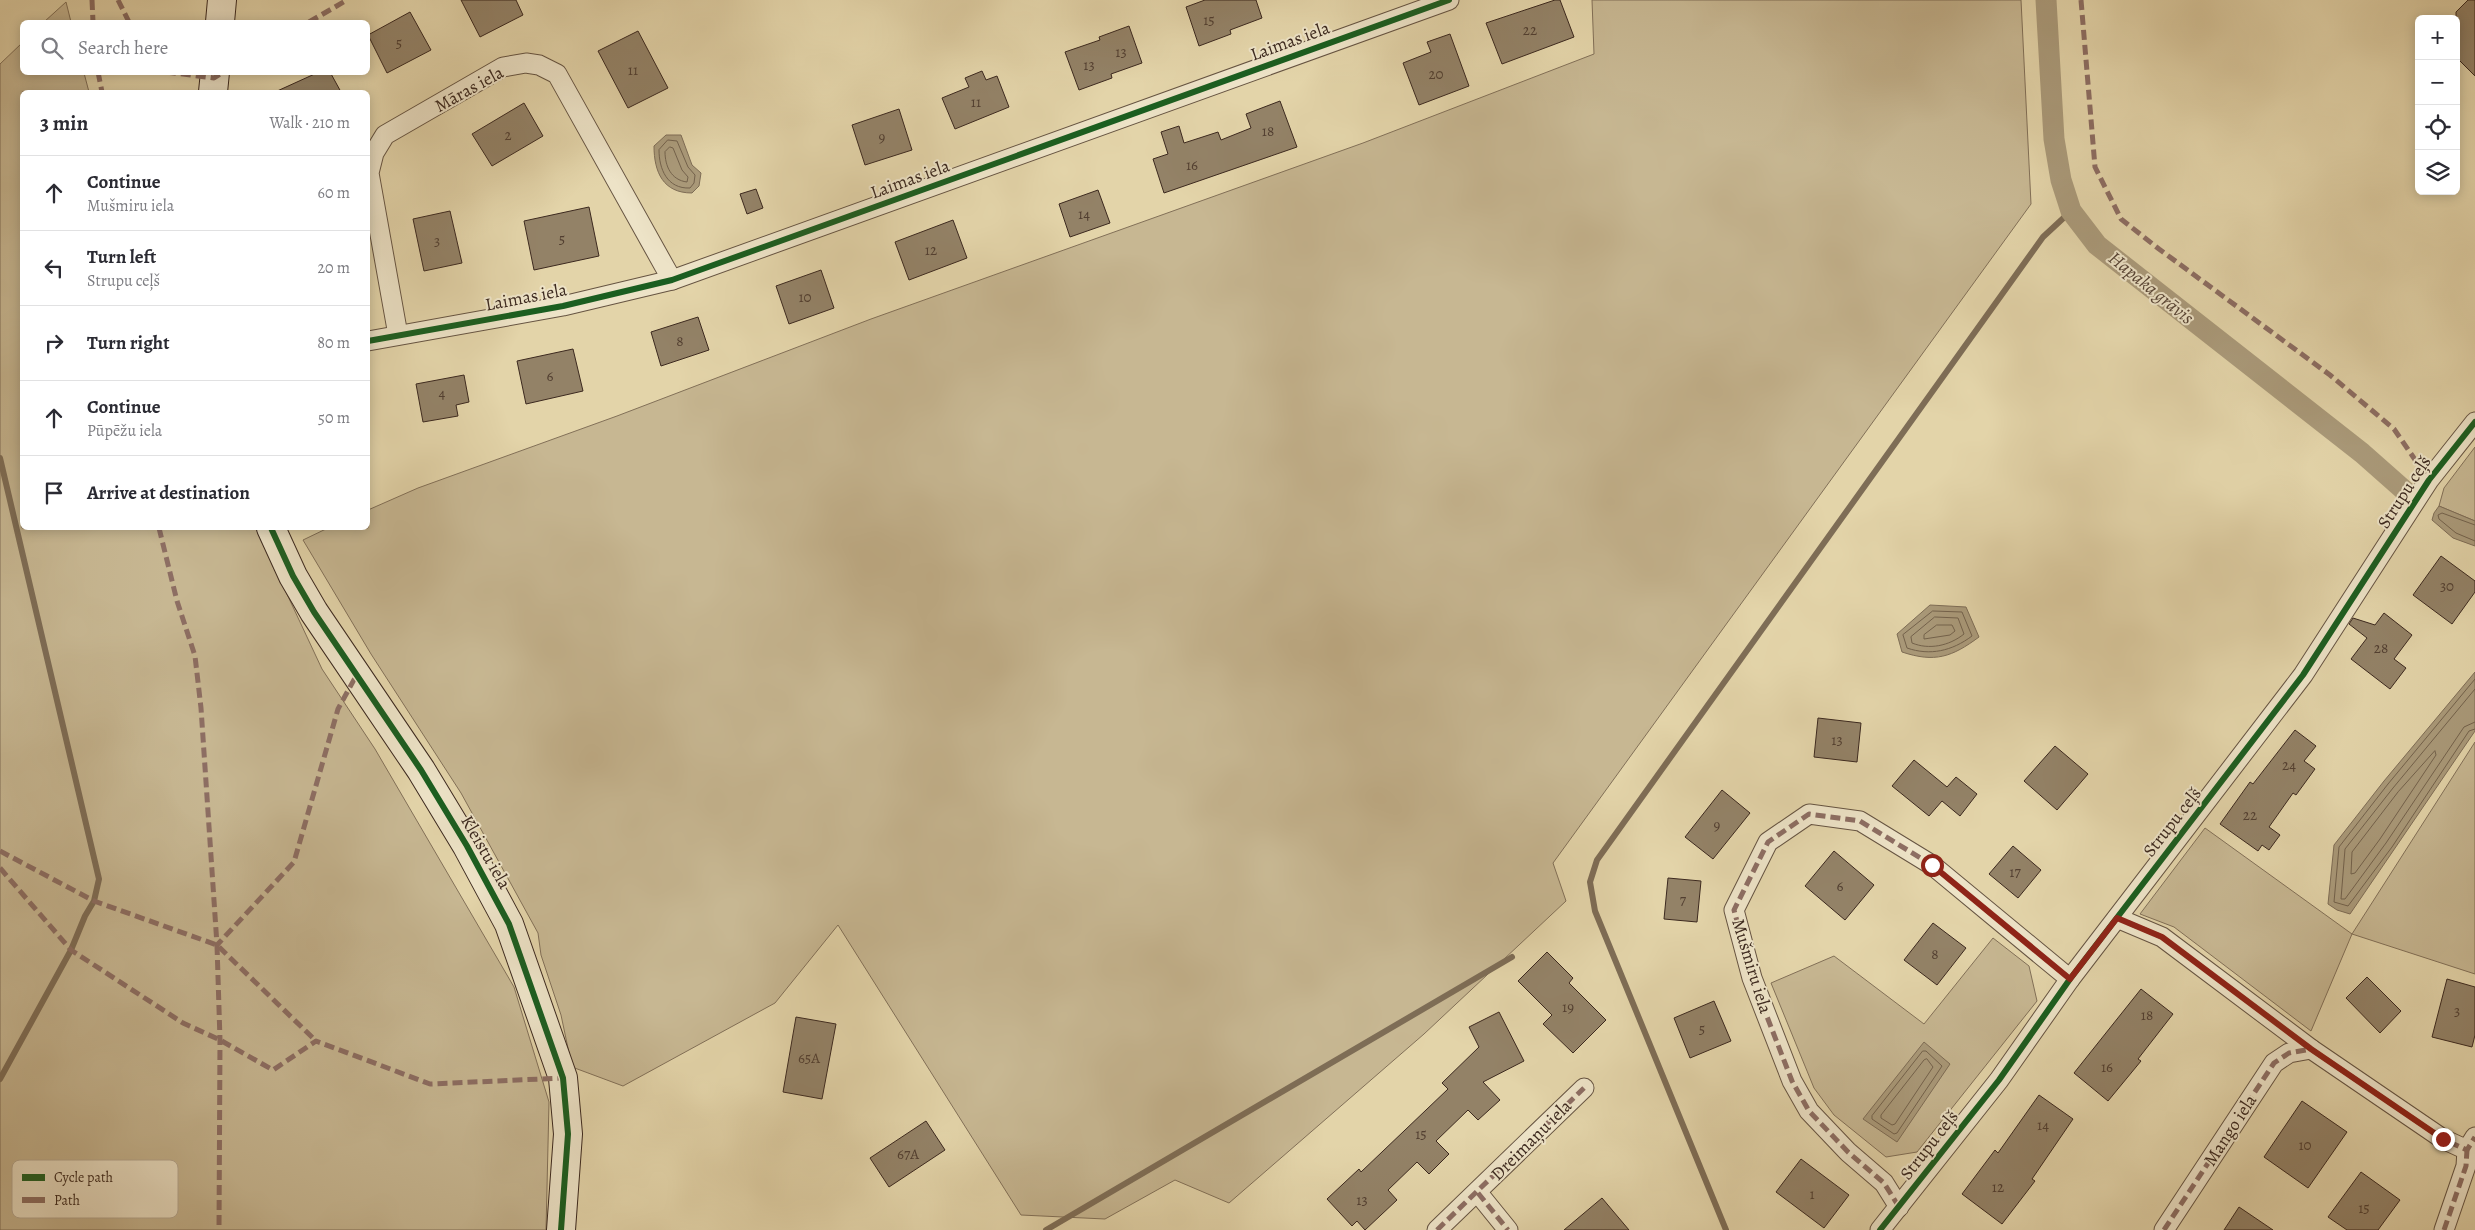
<!DOCTYPE html>
<html lang="en">
<head>
<meta charset="utf-8">
<style>
  :root { --surface:#fff; --page:#f2f2f3; --text:#2b2b33; --muted:#7c7c81; --line:#e1e1e2 }
  body { margin:0; font-family:Alegreya,serif; background:var(--page); color:var(--text) }
  .controls { position:absolute; right:15px; top:15px; display:grid; overflow:hidden; border-radius:8px; box-shadow:0 2px 12px #0003 }
  .controls button { width:45px; height:45px; display:grid; place-items:center; padding:0; border:0; border-bottom:1px solid var(--line); background:var(--surface); color:var(--text); font:25px sans-serif }
  .stop { position:absolute; width:15px; height:15px; margin:-11px; border:4px solid #8f2418; border-radius:50%; background:#fff }
  .stop.end { background:#8f2418; border-color:#fff; box-shadow:0 1px 5px #0008 }
  .list { margin:0; padding:0; list-style:none }
  h2 { display:flex; justify-content:space-between; align-items:center; height:65px; margin:0; padding:0 20px; font-size:21px }
  h2 small { font-size:16px; font-weight:400; color:var(--muted) }
  .list li { display:grid; grid-template-columns:32px 1fr auto; gap:15px; align-items:center; box-sizing:border-box; height:75px; padding:0 20px; border-top:1px solid var(--line) }
  .list b { display:block; font-size:19px; white-space:nowrap }
  .list p { margin:0; font-size:16px; white-space:nowrap; color:var(--muted) }
  .list em { font-size:16px; font-style:normal; color:var(--muted) }
  .icon { flex:none; width:28px; height:28px; fill:none; stroke:currentColor; stroke-width:2; stroke-linecap:round; stroke-linejoin:round }
  .map { position:relative; flex:none; width:2475px; height:1230px; overflow:hidden }
  .search { position:absolute; background:var(--surface); box-shadow:0 2px 12px #0003; left:20px; top:20px; width:350px; height:55px; display:flex; align-items:center; gap:12px; box-sizing:border-box; padding:0 18px; border-radius:8px; color:var(--muted); font-size:19px }
  .panel { position:absolute; background:var(--surface); box-shadow:0 2px 12px #0003; left:20px; top:90px; width:350px; height:440px; border-radius:8px }
  .map>svg:first-child { display:block }
  .green { fill:#c7b792; stroke:#827058 }
  .water { fill:#aa9a7a; stroke:#7e6d56 }
  .lines { fill:none; stroke-linecap:round; stroke-linejoin:round }
  .shore { stroke:#73624c; stroke-width:1 }
  .stream { stroke:#7e6d56; stroke-width:6 }
  .canal { stroke:#aa9a7a; stroke-width:21 }
  .building { fill:#938267; stroke:#3c291f }
  .street-casing { stroke:#665442; stroke-width:21 }
  .secondary-casing { stroke:#3c291f; stroke-width:30 }
  .street { stroke:#ede3c7; stroke-width:19 }
  .secondary { stroke:#ede3c7; stroke-width:28 }
  .quiet { stroke:#8d6e63; stroke-width:5; stroke-dasharray:10 5; stroke-linecap:butt }
  .cycleway-casing { stroke:#ede3c7; stroke-width:9 }
  .cycleway { stroke:#1b5e20; stroke-width:6 }
  .route { stroke:#8f2418; stroke-width:6 }
  .labels { text-anchor:middle; dominant-baseline:central; stroke-width:4; stroke-linejoin:round; paint-order:stroke }
  .number-label { font-size:15px; fill:#523f31 }
  .street-label { font-size:18px; fill:#3c291f; stroke:#ede3c7 }
  .water-label { font-size:19px; font-style:italic; fill:#584536; stroke:#ede3c7 }
  .key { fill:#ede3c7; stroke:#b8ab95; stroke-width:1 }
  .key-label { font-size:14px; fill:#3c291f }
</style>
</head>
<body>
<div class="map">
<svg width="2475" height="1230" viewBox="0 0 2475 1230">
  <rect width="100%" height="100%" fill="#e3d4a9"/>
  <filter id="stains"><feTurbulence type="fractalNoise" baseFrequency=".004" numOctaves="4"/><feColorMatrix values="0 0 0 0 .2 0 0 0 0 .09 0 0 0 0 .02 0 0 0 .5 -.17"/></filter>
  <radialGradient id="worn" r=".72"><stop offset=".6" stop-color="#630" stop-opacity="0"/><stop offset="1" stop-color="#630" stop-opacity=".3"/></radialGradient>
  <g class="green">
    <path d="M1592,0H2021L2031,204L1553,863L1566,901L1424,1034L1229,1203L1175,1180L1105,1219L1021,1215L838,925L775,1003L623,1086L572,1067L561,1015L541,955L538,933L461,793L371,654L303,540L328,528H368V510L418,488L617,416L871,319L1363,143L1594,54Z"/>
    <path d="M66,2L71,22H44Z"/>
    <path d="M22,43V72L84,73L89,92H22V528H256L322,669L375,749L514,987L549,1102L546,1230H0V64Z"/>
    <path d="M2475,447V521L2439,506L2444,488Z"/>
    <path d="M2475,742V974L2352,934L2311,1031L2174,927L2140,914L2205,828L2352,934Z"/>
    <path d="M1993,938L2029,966L2037,1001L1917,1152L1886,1157L1834,1115L1814,1088L1771,983L1834,956L1924,1024Z"/>
  </g>
  <g class="water">
    <path d="M666,135H681L692,165L701,173L699,186L692,193C663,193 654,172 654,146Z"/>
    <path d="M2439,506L2475,521V546L2453,538L2432,520L2434,513Z"/>
    <path d="M1930,605L1966,607L1979,637C1952,657 1935,663 1902,652L1897,634Z"/>
    <path d="M2475,672V731L2350,914L2337,910L2328,904L2334,845L2384,781Z"/>
    <path d="M1924,1042L1950,1064L1897,1142L1863,1119Z"/>
  </g>
  <g class="lines">
    <g class="shore">
      <path d="M668,140L677,141L688,167L695,175L694,183L690,188C667,189 659,169 659,150Z"/>
      <path d="M670,147L673,148L682,170L688,177L687,182C671,180 665,166 665,152Z"/>
      <path d="M2475,525L2442,513L2438,515L2439,519L2456,533L2475,541"/>
      <path d="M1933,611L1962,612L1972,636C1952,651 1930,656 1907,648L1903,635Z"/>
      <path d="M1935,617L1958,618L1964,634C1949,646 1929,650 1912,643L1911,637Z"/>
      <path d="M1937,625H1952L1955,631L1950,635L1924,639V635Z"/>
      <path d="M2475,679L2388,784L2339,847L2334,902L2348,906L2392,847L2469,731L2475,729"/>
      <path d="M2475,689L2393,788L2345,849L2341,899H2345L2386,843L2464,727L2475,722"/>
      <path d="M2435,751L2436,755L2380,839L2355,873L2351,874L2352,852L2398,792Z"/>
      <path d="M1923,1051H1926L1942,1066L1897,1133L1894,1134L1872,1119V1116Z"/>
      <path d="M1927,1059L1933,1067L1895,1124L1892,1125L1881,1118V1115L1924,1060Z"/>
    </g>
    <g class="stream">
      <path d="M0,458L99,879L94,901L85,916L71,950L0,1079"/>
      <path d="M1046,1230L1512,957"/>
      <path d="M1726,1230L1595,911L1590,882L1597,860L2043,237L2071,211"/>
    </g>
    <path class="canal" d="M2046,0L2054,139L2061,180L2071,211L2097,245L2362,453L2405,491"/>
  </g>
  <g class="building">
    <path d="M461,0H516L523,15L480,37Z"/>
    <path d="M1205,0H1256L1262,18L1230,30L1231,34L1199,46L1186,7Z"/>
    <path d="M1555,0H1560L1574,37L1502,64L1486,23Z"/>
    <path d="M2468,0H2475V76L2456,57V12Z"/>
    <path d="M410,12L431,50L387,73L368,35Z"/>
    <path d="M1129,26L1142,63L1111,74L1112,78L1079,90L1065,52L1100,40L1099,37Z"/>
    <path d="M638,31L668,88L628,108L598,51Z"/>
    <path d="M1450,34L1469,86L1419,105L1403,63L1431,52L1427,42Z"/>
    <path d="M982,71L986,80L997,76L1009,107L955,129L942,98L969,87L965,78Z"/>
    <path d="M319,72H330L341,92H275Z"/>
    <path d="M1280,101L1297,147L1164,193L1153,159L1168,154L1161,132L1179,126L1184,143L1218,132L1221,140L1251,128L1246,114Z"/>
    <path d="M524,103L543,136L492,166L472,134Z"/>
    <path d="M899,109L912,150L865,165L852,125Z"/>
    <path d="M756,189L763,208L747,214L740,194Z"/>
    <path d="M1098,190L1110,223L1070,237L1059,204Z"/>
    <path d="M589,207L599,256L534,270L524,221Z"/>
    <path d="M450,211L462,263L424,271L413,219Z"/>
    <path d="M953,220L967,258L909,280L895,242Z"/>
    <path d="M821,270L834,308L789,324L776,286Z"/>
    <path d="M698,317L709,350L661,366L651,332Z"/>
    <path d="M573,349L583,391L526,404L517,361Z"/>
    <path d="M464,375L469,402L456,405L458,416L423,422L416,384Z"/>
    <path d="M2441,556L2475,581V592L2452,624L2413,595Z"/>
    <path d="M2384,613L2412,635L2394,659L2406,668L2390,689L2351,659L2367,638L2349,624L2353,618L2375,625Z"/>
    <path d="M1818,718L1861,723L1857,762L1814,757Z"/>
    <path d="M2295,730L2316,746L2304,761L2315,769L2296,795L2293,793L2269,827L2280,835L2269,850L2262,845L2258,851L2220,824L2250,782L2253,784Z"/>
    <path d="M2055,746L2088,774L2057,810L2024,781Z"/>
    <path d="M1914,760L1947,787L1956,777L1977,794L1960,816L1942,801L1929,816L1892,786Z"/>
    <path d="M1722,790L1750,813L1713,859L1685,837Z"/>
    <path d="M2013,846L2041,870L2018,898L1989,874Z"/>
    <path d="M1834,851L1874,885L1845,920L1805,886Z"/>
    <path d="M1668,878L1701,881L1697,922L1664,919Z"/>
    <path d="M1933,923L1966,948L1937,985L1904,960Z"/>
    <path d="M1547,952L1573,978L1569,983L1606,1020L1573,1053L1543,1024L1552,1015L1518,981Z"/>
    <path d="M2367,977L2401,1011L2380,1033L2346,998Z"/>
    <path d="M2447,979L2475,987V1035L2472,1047L2432,1037Z"/>
    <path d="M2141,989L2173,1014L2138,1059L2141,1061L2108,1101L2074,1073Z"/>
    <path d="M1714,1001L1731,1041L1690,1058L1674,1018Z"/>
    <path d="M1499,1012L1524,1061L1483,1082L1500,1100L1478,1120L1468,1110L1436,1141L1449,1154L1429,1174L1417,1162L1388,1190L1397,1200L1365,1230L1357,1221L1352,1226L1327,1199L1359,1169L1361,1172L1448,1089L1442,1083L1479,1047L1469,1027Z"/>
    <path d="M796,1017L836,1024L822,1099L783,1092Z"/>
    <path d="M2039,1095L2073,1119L2032,1179L2035,1181L2002,1224L1962,1194L1995,1150L1998,1153Z"/>
    <path d="M2302,1101L2347,1132L2308,1188L2264,1157Z"/>
    <path d="M926,1121L945,1150L889,1187L870,1158Z"/>
    <path d="M1801,1159L1849,1195L1824,1228L1776,1192Z"/>
    <path d="M2361,1172L2400,1200L2378,1230H2347L2328,1217Z"/>
    <path d="M1602,1198L1629,1230H1564Z"/>
    <path d="M2239,1207L2273,1230H2224Z"/>
  </g>
  <g class="lines">
    <defs>
      <g id="street">
        <path d="M398,335L369,173L374,153L385,135L503,67L526,63L539,65L557,74L672,280"/>
        <path d="M368,341L563,306L672,280L1449,0"/>
        <path d="M2117,918L2162,937L2311,1049L2443,1139L2467,1150L2475,1137"/>
        <path d="M1478,1193L1508,1230"/>
        <path d="M1899,1207L1884,1183L1848,1152L1809,1111L1792,1081L1752,978L1734,910L1768,842L1809,814L1860,821L1932,865L2070,979"/>
        <path d="M1437,1230L1584,1088"/>
        <path d="M1880,1230L1999,1080L2070,979L2303,675L2429,480L2475,422"/>
        <path d="M2164,1230L2274,1063L2289,1053L2311,1049"/>
        <path d="M2444,1230L2466,1166L2467,1150"/>
      </g>
      <g id="secondary">
        <path d="M220,22L222,0"/>
        <path d="M213,92L215,72"/>
        <path d="M271,528L293,576L314,612L421,770L467,846L509,924L563,1078L568,1134L561,1230"/>
      </g>
    </defs>
    <use href="#street" class="street-casing"/>
    <use href="#secondary" class="secondary-casing"/>
    <use href="#street" class="street"/>
    <use href="#secondary" class="secondary"/>
    <g class="quiet">
      <path d="M92,0L93,22"/>
      <path d="M118,0L129,22"/>
      <path d="M2081,0L2095,167L2121,219L2159,249L2330,375L2394,429L2429,480"/>
      <path d="M309,22L347,0"/>
      <path d="M98,72L102,92"/>
      <path d="M166,72L214,78L223,72"/>
      <path d="M159,528L177,601L195,656L201,708L217,945L294,862L338,709L356,676"/>
      <path d="M0,851L94,901L217,945L316,1041"/>
      <path d="M0,868L71,950L183,1023L220,1040L273,1070L316,1041L430,1084L563,1078"/>
      <path d="M2115,920L2117,918L2162,937L2311,1049L2443,1139L2467,1150L2475,1137"/>
      <path d="M217,945L220,1040L219,1230"/>
      <path d="M1478,1193L1508,1230"/>
      <path d="M1899,1207L1884,1183L1848,1152L1809,1111L1792,1081L1752,978L1734,910L1768,842L1809,814L1860,821L1932,865L2070,979"/>
      <path d="M1437,1230L1584,1088"/>
      <path d="M2164,1230L2274,1063L2289,1053L2311,1049"/>
      <path d="M2444,1230L2466,1166L2467,1150"/>
    </g>
    <defs>
      <g id="cycleway">
        <path d="M368,341L563,306L672,280L1449,0"/>
        <path d="M271,528L293,576L314,612L421,770L467,846L509,924L563,1078L568,1134L561,1230"/>
        <path d="M1880,1230L1999,1080L2070,979L2303,675L2429,480L2475,422"/>
      </g>
    </defs>
    <use href="#cycleway" class="cycleway-casing"/>
    <use href="#cycleway" class="cycleway"/>
  </g>
  <g class="lines">
    <path class="route" d="M1932,865L2070,979L2117,918L2162,937L2311,1049L2443,1139"/>
  </g>
  <g class="labels">
    <g class="number-label">
      <text x="1209" y="20">15</text>
      <text x="1530" y="30">22</text>
      <text x="399" y="43">5</text>
      <text x="1121" y="52">13</text>
      <text x="1089" y="65">13</text>
      <text x="633" y="70">11</text>
      <text x="1436" y="74">20</text>
      <text x="976" y="102">11</text>
      <text x="1268" y="131">18</text>
      <text x="508" y="135">2</text>
      <text x="882" y="137">9</text>
      <text x="1192" y="165">16</text>
      <text x="1084" y="214">14</text>
      <text x="562" y="239">5</text>
      <text x="437" y="241">3</text>
      <text x="931" y="250">12</text>
      <text x="805" y="297">10</text>
      <text x="680" y="341">8</text>
      <text x="550" y="376">6</text>
      <text x="442" y="393">4</text>
      <text x="2447" y="586">30</text>
      <text x="2381" y="648">28</text>
      <text x="1837" y="740">13</text>
      <text x="2289" y="765">24</text>
      <text x="2250" y="815">22</text>
      <text x="1717" y="825">9</text>
      <text x="2015" y="872">17</text>
      <text x="1840" y="886">6</text>
      <text x="1683" y="900">7</text>
      <text x="1935" y="954">8</text>
      <text x="1568" y="1007">19</text>
      <text x="2457" y="1011">3</text>
      <text x="2147" y="1015">18</text>
      <text x="1702" y="1029">5</text>
      <text x="809" y="1058">65A</text>
      <text x="2107" y="1067">16</text>
      <text x="2043" y="1125">14</text>
      <text x="1421" y="1134">15</text>
      <text x="2305" y="1145">10</text>
      <text x="908" y="1154">67A</text>
      <text x="1998" y="1187">12</text>
      <text x="1812" y="1194">1</text>
      <text x="1362" y="1200">13</text>
      <text x="2364" y="1208">15</text>
    </g>
    <g class="street-label">
      <text transform="translate(1290 41) rotate(-20)">Laimas iela</text>
      <text transform="translate(469 89) rotate(-29)">Māras iela</text>
      <text transform="translate(910 179) rotate(-20)">Laimas iela</text>
      <text transform="translate(526 297) rotate(-11)">Laimas iela</text>
      <text transform="translate(2404 492) rotate(-57)">Strupu ceļš</text>
      <text transform="translate(2172 822) rotate(-52)">Strupu ceļš</text>
      <text transform="translate(486 852) rotate(60)">Kleistu iela</text>
      <text transform="translate(1752 966) rotate(73)">Mušmiru iela</text>
      <text transform="translate(2230 1130) rotate(-57)">Mango iela</text>
      <text transform="translate(1531 1140) rotate(-45)">Dreimaņu iela</text>
      <text transform="translate(1929 1145) rotate(-52)">Strupu ceļš</text>
    </g>
    <g class="water-label">
      <text transform="translate(2151 288) rotate(39)">Hapaka grāvis</text>
    </g>
  </g>
  <rect x="12" y="1160" width="166" height="58" rx="8" class="key"/>
  <rect x="22" y="1174" width="23" height="7" fill="#1b5e20"/>
  <rect x="22" y="1197" width="23" height="6" fill="#8d6e63"/>
  <g class="key-label">
    <text x="54" y="1182">Cycle path</text>
    <text x="54" y="1205">Path</text>
  </g>
  <rect width="100%" height="100%" filter="url(#stains)"/>
  <rect width="100%" height="100%" fill="url(#worn)"/>
</svg>
<div class="controls">
<button>+</button>
<button>−</button>
<button><svg class="icon" aria-label="locate" viewBox="0 0 24 24"><circle cx="12" cy="12" r="6"/><path d="M12 2v4M12 18v4M2 12h4M18 12h4"/></svg></button>
<button><svg class="icon" aria-label="layers" viewBox="0 0 24 24"><path d="M12 4l9 5-9 5-9-5zM3 14l9 5 9-5"/></svg></button>
</div>
<div class="stop" style="left:1932px;top:865px"></div>
<div class="stop end" style="left:2443px;top:1139px"></div>
<div class="search"><svg class="icon" aria-label="search" viewBox="0 0 24 24"><circle cx="10" cy="10" r="6"/><path d="M15 15l6 6"/></svg>Search here</div>
<section class="panel">
<h2>3 min<small>Walk · 210 m</small></h2>
<ul class="list">
<li><svg class="icon" aria-label="ahead" viewBox="0 0 24 24"><path d="M12 20V5M6 11l6-6 6 6"/></svg><div><b>Continue</b><p>Mušmiru iela</p></div><em>60 m</em></li>
<li><svg class="icon" aria-label="left" viewBox="0 0 24 24"><path d="M17 20v-9H6M10 6l-5 5 5 5"/></svg><div><b>Turn left</b><p>Strupu ceļš</p></div><em>20 m</em></li>
<li><svg class="icon" aria-label="right" viewBox="0 0 24 24"><path d="M7 20v-9h11M14 6l5 5-5 5"/></svg><div><b>Turn right</b></div><em>80 m</em></li>
<li><svg class="icon" aria-label="ahead" viewBox="0 0 24 24"><path d="M12 20V5M6 11l6-6 6 6"/></svg><div><b>Continue</b><p>Pūpēžu iela</p></div><em>50 m</em></li>
<li><svg class="icon" aria-label="arrive" viewBox="0 0 24 24"><path d="M6 21V4h12l-3 4 3 4H6"/></svg><div><b>Arrive at destination</b></div></li>
</ul>
</section>
</div>
</body>
</html>
